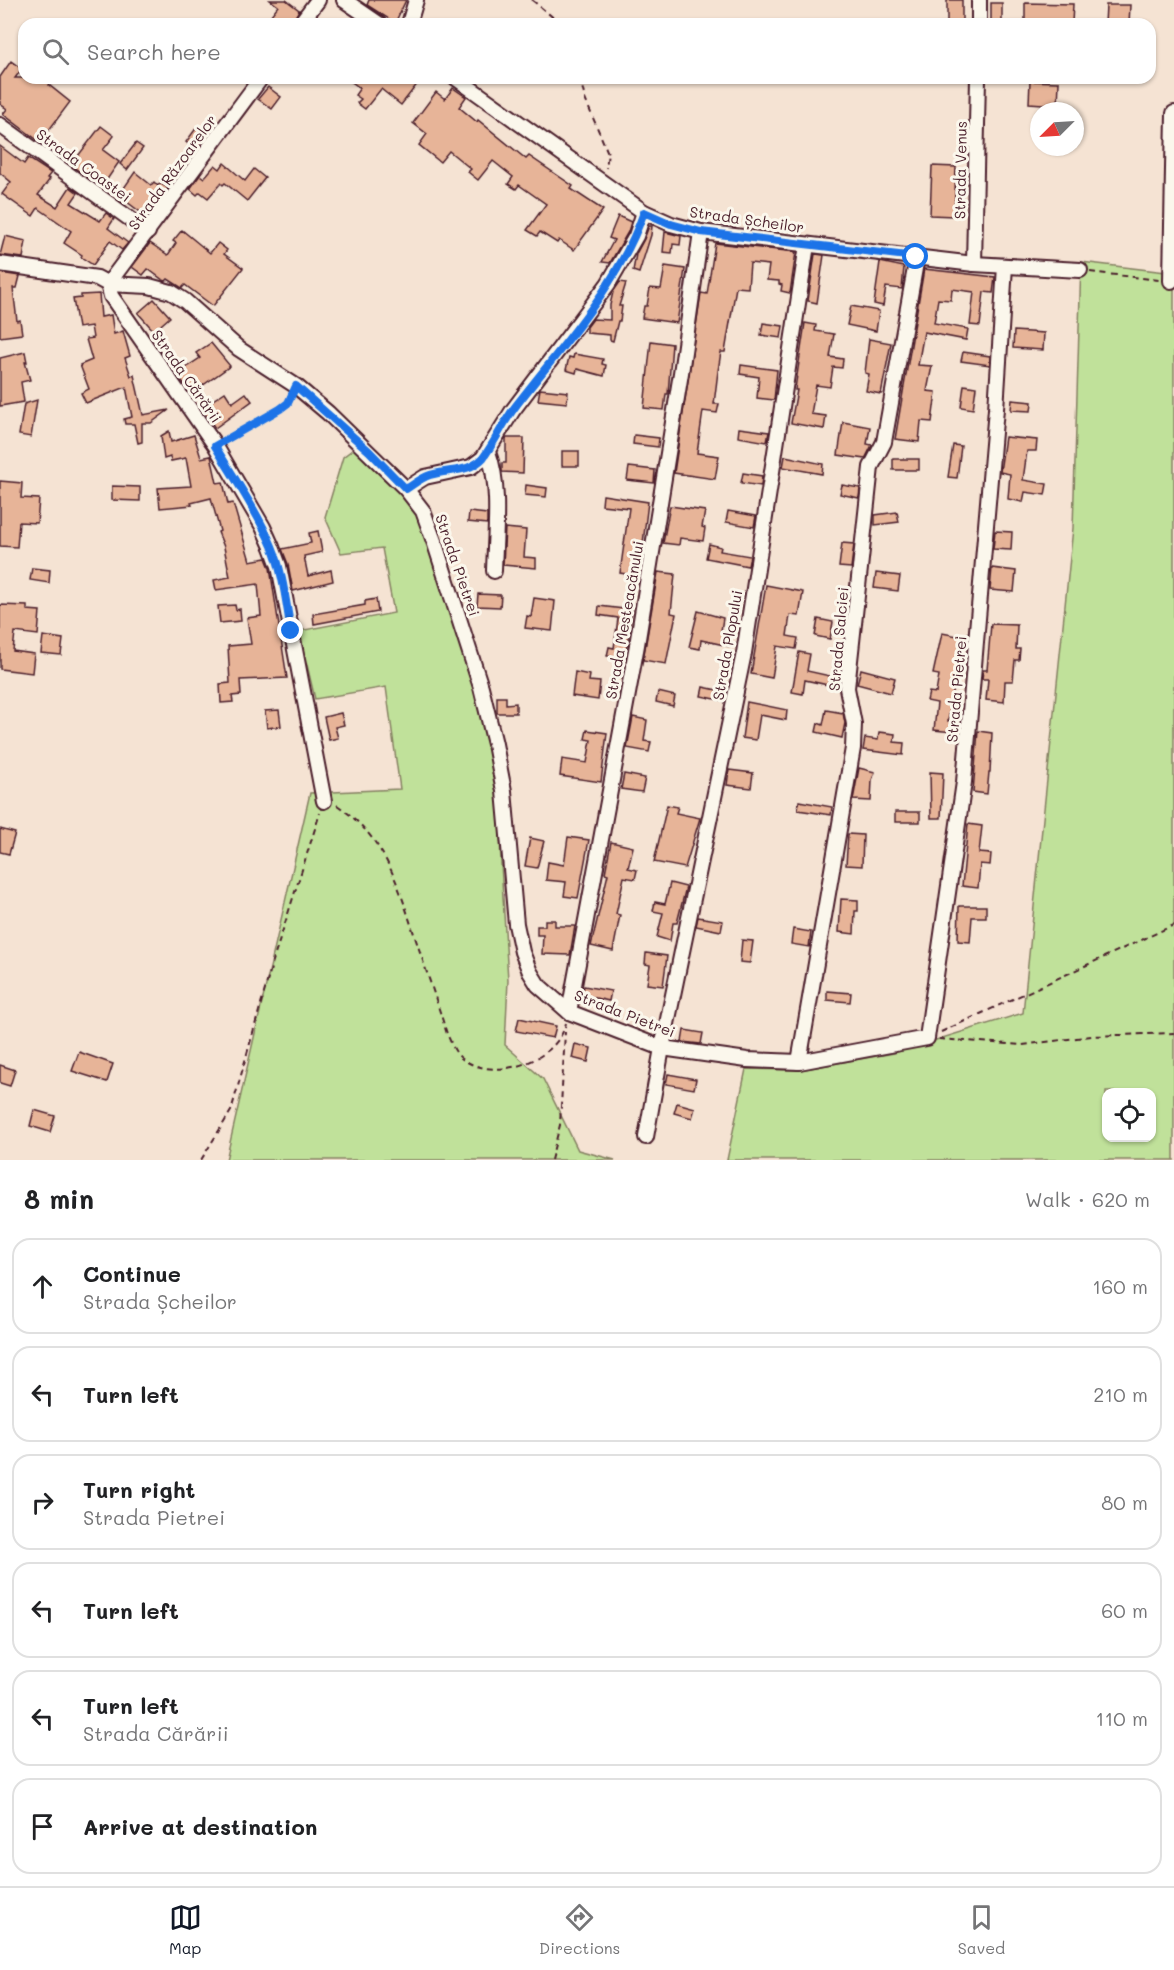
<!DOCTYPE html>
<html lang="en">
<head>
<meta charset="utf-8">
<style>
  :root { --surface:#fff; --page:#f2f2f2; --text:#202124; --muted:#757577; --line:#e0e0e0; --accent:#111827 }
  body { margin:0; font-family:Mali,sans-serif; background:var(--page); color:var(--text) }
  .controls { position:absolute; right:18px; bottom:18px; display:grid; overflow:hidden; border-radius:12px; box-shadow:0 2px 4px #0004 }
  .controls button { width:54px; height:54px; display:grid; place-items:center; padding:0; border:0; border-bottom:2px solid var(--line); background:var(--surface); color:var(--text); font:30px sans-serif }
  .compass { position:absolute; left:1030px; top:102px; width:54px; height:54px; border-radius:50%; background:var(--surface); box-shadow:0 2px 4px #0004; rotate:246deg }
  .stop { position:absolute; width:18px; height:18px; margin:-14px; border:4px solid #1a73e8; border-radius:50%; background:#fff }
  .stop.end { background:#1a73e8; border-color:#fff; box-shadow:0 2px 6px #0008 }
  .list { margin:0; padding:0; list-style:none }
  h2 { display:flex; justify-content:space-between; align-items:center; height:78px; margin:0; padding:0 24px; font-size:26px }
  h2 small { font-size:20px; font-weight:400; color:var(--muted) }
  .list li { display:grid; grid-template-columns:39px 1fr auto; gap:18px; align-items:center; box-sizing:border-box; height:96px; margin:0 12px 12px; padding:0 12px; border:2px solid var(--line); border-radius:18px }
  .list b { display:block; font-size:22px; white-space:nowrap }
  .list p { margin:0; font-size:20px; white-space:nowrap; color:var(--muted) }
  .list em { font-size:20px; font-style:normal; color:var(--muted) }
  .icon { flex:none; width:33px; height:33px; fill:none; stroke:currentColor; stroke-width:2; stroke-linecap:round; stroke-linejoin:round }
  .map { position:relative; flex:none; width:1174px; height:1160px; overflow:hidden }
  .search { position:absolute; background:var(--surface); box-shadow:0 2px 4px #0004; left:18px; right:18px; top:18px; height:66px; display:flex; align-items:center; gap:15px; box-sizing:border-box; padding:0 21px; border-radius:18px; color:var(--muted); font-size:22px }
  .sheet { height:726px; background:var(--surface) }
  nav { display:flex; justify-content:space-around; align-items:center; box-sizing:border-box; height:84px; border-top:2px solid var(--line); background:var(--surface); font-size:16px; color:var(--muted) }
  nav a { display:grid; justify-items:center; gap:3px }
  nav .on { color:var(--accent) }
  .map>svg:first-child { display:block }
  .green { fill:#c0e19a; stroke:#858062; stroke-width:1.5; fill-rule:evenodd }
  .building { fill:#e7b498; stroke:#4a1f2b; stroke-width:1.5 }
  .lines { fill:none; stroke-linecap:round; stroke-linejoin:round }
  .minor-casing { stroke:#4a1f2b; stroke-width:18 }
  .path { stroke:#4a1f2b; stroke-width:2; stroke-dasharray:6 4.5; stroke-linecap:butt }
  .minor { stroke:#fbf7ec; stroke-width:14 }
  .route { stroke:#1a73e8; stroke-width:8 }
  .labels { text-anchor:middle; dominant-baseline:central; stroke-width:6; stroke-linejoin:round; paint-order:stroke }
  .street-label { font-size:15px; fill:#4a1f2b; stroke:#fbf7ec }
</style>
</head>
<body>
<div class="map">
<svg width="1174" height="1160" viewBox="0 0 1174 1160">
  <rect width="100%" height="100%" fill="#f5e3d3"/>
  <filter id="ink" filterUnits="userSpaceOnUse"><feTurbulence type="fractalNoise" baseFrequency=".0167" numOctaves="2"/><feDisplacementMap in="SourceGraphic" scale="12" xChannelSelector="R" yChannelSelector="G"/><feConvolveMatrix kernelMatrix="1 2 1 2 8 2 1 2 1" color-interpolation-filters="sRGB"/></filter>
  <g filter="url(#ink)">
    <g class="green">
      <path d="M1081,262L1174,273V1160H727L746,1069L799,1070L894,1053L1023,1013L1073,528ZM1106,1092H1152V1138H1106Z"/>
      <path d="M356,447L404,494L423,519L474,683L498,782L501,864L508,980L505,1045L543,1079L578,1150L615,1160H226L310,793L400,789L386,687L315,699L299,631L394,613L382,548L341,553L325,517L343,457Z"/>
    </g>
    <g class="building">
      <path d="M270,0H286L299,10L291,24H264L278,6Z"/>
      <path d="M369,0H406L395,23L367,5Z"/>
      <rect x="947" y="0" width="15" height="23"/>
      <rect x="991" y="3" width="11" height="19"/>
      <path d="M1025,3L1073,4L1072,23L1025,22Z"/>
      <path d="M1106,5H1130L1129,24H1105Z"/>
      <path d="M11,61L22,69L15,78H54L49,85L70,102L40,142L3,114L7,109L0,104V77Z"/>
      <path d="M346,78H422L401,105L381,89L365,109L357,103L361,99L355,95L360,88Z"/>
      <path d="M1030,81L1059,82L1058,105L1029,103Z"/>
      <path d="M268,87L281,97L272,109L258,99Z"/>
      <path d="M453,88L466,97L459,107L477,122L478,120L526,159L529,156L573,186L571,189L603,210L574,250L559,240L557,243L540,232L537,236L527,230L546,204L519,185L516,189L508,184L513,177L493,161L478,180L468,172L471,169L449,151L440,162L419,145L427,134L413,123L436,92L445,99Z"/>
      <path d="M101,126L114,136L103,150L119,162L106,181L89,169L84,175L71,165Z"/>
      <path d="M197,127L208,134L196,150L186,142Z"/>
      <path d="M136,143L143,148L127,170L120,164Z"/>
      <path d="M0,146L24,164L28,158L51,173L47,178L50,179L38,195L57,207L70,187L78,193L71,203L100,221L106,213L114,219L108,228L128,243L122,250L110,241L93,265L81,257L82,255L64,243L71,231L38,208L33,216L2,194L11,182L0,173Z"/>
      <path d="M224,163L245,181L254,169L265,178L247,201L225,183L223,185L221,183L208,198L200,192L197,195L190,189L200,175L204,178L215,165L220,169Z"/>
      <path d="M932,166L956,167L954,216L930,215Z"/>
      <path d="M135,172L151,185L154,182L158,186L160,183L168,188L147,217L127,202L125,204L117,198Z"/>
      <path d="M618,216L631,222L628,232L610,263L602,262L614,240L609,238Z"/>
      <path d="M649,226H652L651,235L639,273L633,271L636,254L644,239Z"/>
      <path d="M182,230L210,253L218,243L227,250L224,254L243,268L213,306L185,285L182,288L168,279L166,281L163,280L148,269L143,275L132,267L150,243L168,255L176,243L173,241Z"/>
      <path d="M665,232L681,236L680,245L673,244L672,253L663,252Z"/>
      <path d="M5,236L26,241L23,258L0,255Z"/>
      <path d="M715,243L796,252L790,293L781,291L782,285L779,284V281L767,280L769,265L750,263L748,288L736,287L725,352H721L718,371L714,404H719L717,413L703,411L697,453L719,456L715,479L674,473L701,293L707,294Z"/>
      <path d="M815,254L824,255L817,303L808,301Z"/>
      <path d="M880,262L904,267L902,289L886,287L883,306L874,304Z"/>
      <path d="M665,266L685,269L677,323L642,318L644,306H647L650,288L661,289Z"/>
      <path d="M924,269L995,277L993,293L984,292L980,326L970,325L974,292L952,289L951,300L938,299L934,323L968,329L966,340L924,332L918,365L932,366L927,391L936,392L932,422L921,421L919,442L895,439Z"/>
      <path d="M0,273L20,276L17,288H13L17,321L20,320L22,334L0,337Z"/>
      <path d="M620,282L626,283L619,306H622L620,321H618L613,341L610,340V335L587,333V327L593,319L610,320V305L613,292Z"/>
      <path d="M99,294L101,317L111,315L114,334L123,331L130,356L125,358L131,376L134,375L143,415L169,410L151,423H142V442L138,443L134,424H125L124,419L132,417L126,387L86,403L81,393L89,389L80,365L92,360L86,339L93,338L91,326L78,328L73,299L81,298V295Z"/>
      <path d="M154,299L170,317L154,331L138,313Z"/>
      <path d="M851,306L879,311L876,331L847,325Z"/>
      <path d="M763,323L783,326L781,338L761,335Z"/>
      <path d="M805,323L816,325L815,331L834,334L830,357L843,359L842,368L833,367L830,387L816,385L811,414L826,416L824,429L791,423L797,390H795L796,382Z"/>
      <path d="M1014,331L1044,333L1043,350L1013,348Z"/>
      <path d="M869,339L891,343L881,394L866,391L869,374L865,373Z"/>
      <path d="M651,341L672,344L668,394H666L664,410L644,408Z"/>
      <path d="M211,343L230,366L192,393L176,374L200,358L196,353Z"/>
      <path d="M25,352L27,362H25L30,380L21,382L24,402L0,406V358Z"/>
      <path d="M963,352L990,356V365L961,361Z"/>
      <path d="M574,354L603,359L602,364L606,365L604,376L577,369L576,373L566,370L569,357L573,358Z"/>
      <path d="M741,365L777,370L774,400L757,398L759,377L740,374Z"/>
      <path d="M964,385L976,387L973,409L961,407Z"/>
      <path d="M540,389L568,392L567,403L538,400Z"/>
      <path d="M225,392L232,403L246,393L252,401L215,428L201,408Z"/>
      <path d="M37,400L31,437L19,435L24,404Z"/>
      <path d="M1012,400L1032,402L1031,411L1011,410Z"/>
      <path d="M843,422L870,427L867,444L872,445L865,459L838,455Z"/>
      <path d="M739,428L769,432L767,442L738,437Z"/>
      <path d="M169,431L171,442L194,435L201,458L211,456L217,483L223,482L228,504L233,503L250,561L266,558L270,568L287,678L240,680L241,695L232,696L233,702L221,703L220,684L230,683L228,646L251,644L247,618L261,616L258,584L216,590L214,580L230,577L224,547L218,532L220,531L211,498L191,503L192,505L160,508L158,488L191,486L186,458L171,461L170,457L164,459L161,436Z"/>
      <path d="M634,435L659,438L658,447L633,444Z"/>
      <path d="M1005,437L1037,440L1036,451H1027L1023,480L1047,484L1045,495L1025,492L1023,502L1008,499L1010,474L1000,472Z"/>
      <path d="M506,438H524L523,473L502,472V463H506Z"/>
      <path d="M953,445L961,446L957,478L948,477Z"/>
      <rect x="562" y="451" width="17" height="15"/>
      <path d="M785,456L823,464L822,474L783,467Z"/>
      <rect x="893" y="459" width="26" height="11"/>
      <path d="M629,467L655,470L654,483L627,480Z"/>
      <path d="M743,473L762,476L761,486L741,483Z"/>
      <path d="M0,481L22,483L21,498L39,499L37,523L19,522L17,547L0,546Z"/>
      <path d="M526,485L547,488L546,497L525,495Z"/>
      <path d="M842,485L860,488L859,498L840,494Z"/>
      <path d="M112,486L140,487V501L112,500Z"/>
      <path d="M603,495L648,502L639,576L620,573L629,508L602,505Z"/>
      <path d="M670,506L705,511L702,527L705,528L703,541L680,538L679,545L663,543Z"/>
      <path d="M728,511L756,516L754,527L726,522Z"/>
      <path d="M469,512L487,514V524L468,522Z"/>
      <path d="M897,512L899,522L875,525V515Z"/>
      <path d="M505,528L526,530L524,557L536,558V568L503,565Z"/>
      <path d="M318,531L322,552L304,556L308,576L331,570L333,581L293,591L288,564L282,549L311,543L309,533Z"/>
      <path d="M995,531L1012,532L1011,550L993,549Z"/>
      <path d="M842,543L854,544L851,568L839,567Z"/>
      <path d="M709,544L721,547L720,551L750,556L748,566L706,558Z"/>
      <path d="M32,568L50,570L49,583L30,580Z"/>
      <path d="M992,568L1016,571L1014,592L990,590Z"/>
      <path d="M658,572L675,574L671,613L676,614L666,664L643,660Z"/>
      <path d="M876,573L900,576L898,591L874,588Z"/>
      <path d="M766,585L803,592L799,616L790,615L787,636L798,638L796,649L777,646L772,678L751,674Z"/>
      <path d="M478,594L501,595L500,607L477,606Z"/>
      <path d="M534,598L555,601L552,631L525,628L527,616L531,617Z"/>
      <path d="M376,599L378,612L314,624L313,614L365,605V601Z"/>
      <path d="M0,605L27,606V610L40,611L38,635L15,632L13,651L34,654L32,673L0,669Z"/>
      <path d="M235,605L236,610L240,609L241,621L220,623L218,606Z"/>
      <path d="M599,606L632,610L625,659L607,656L609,647L614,648L618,618L598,615Z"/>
      <path d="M698,611L723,618L721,631L732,633L729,646L701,640L700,649L689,647Z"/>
      <path d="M818,619L833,622L830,639L815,636Z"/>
      <path d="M991,624L1017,625L1016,649H1020L1019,660H1015L1013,681H1005L1004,702L986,700L988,679H982L983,670H987Z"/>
      <path d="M942,633L963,637L948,721H954L953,732L934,730L937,703L927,701L929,692L936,693L939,675L933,674Z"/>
      <path d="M43,636L63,639L61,655L41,653Z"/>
      <path d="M799,652L810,654L807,671L830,676L828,685L805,680L803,694L792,692Z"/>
      <path d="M861,669L895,678L891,693L857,684Z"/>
      <path d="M575,672L590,675L589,681L600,682L598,700L572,696Z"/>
      <path d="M703,687L727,692L725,701L701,696Z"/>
      <path d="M658,692L675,696L673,706L656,702Z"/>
      <path d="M497,697H506V704L516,703V713H497Z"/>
      <path d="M747,702L787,710L786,720L760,715L756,740L742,738Z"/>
      <path d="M279,710L281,726L267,728L265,711Z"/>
      <path d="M826,710L843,713L845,723L842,738L816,732L818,723L823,725Z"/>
      <path d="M341,713L344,725L335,727L338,738L329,740L324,717Z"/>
      <path d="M633,717L647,720L644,741L651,742L649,752L627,748Z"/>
      <path d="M587,730L607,733L601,782L560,776L562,759L587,763L591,740L585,739Z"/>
      <path d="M978,731L992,733L990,772H989L987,794L973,792Z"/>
      <path d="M879,732L895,734L894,742L904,743L903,755L863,750L865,738L878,740Z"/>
      <path d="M859,768L875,772L872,780L871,801L853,800Z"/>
      <path d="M729,770L753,773L751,788L727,785Z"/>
      <path d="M930,772L943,773L941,818H931Z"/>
      <path d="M624,774L645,778L642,792L621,789Z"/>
      <path d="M799,801L832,807L831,815L798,810Z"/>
      <path d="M667,805L678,807L676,813L700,818L685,868L654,862Z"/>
      <rect x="895" y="812" width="25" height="10"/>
      <path d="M968,824L982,826L979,853L991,854L990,865L980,864L978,888L962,886Z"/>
      <path d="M0,829L15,833L9,854L0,852Z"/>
      <path d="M848,834L863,835L862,866L846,865Z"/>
      <path d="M568,837L589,840L578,898L564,896L566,882L546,880L548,862L564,865Z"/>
      <path d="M530,838L544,841L537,868L525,866Z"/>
      <path d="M611,842L633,847L628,868L637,870L635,879L624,877L616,914L620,915L613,951L591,946L608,874L605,873Z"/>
      <path d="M670,883L686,887L677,923H673L670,941L657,937L663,913L653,911L655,902L665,904Z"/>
      <path d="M841,899L858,900V911H855L854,934L839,932Z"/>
      <path d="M959,906H986V917H972L970,942L958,941Z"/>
      <path d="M698,917L723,921L721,931L696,926Z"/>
      <path d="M545,920H555V926H575L570,955L542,954L543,935H537V926H545Z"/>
      <path d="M793,929L811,932L809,947L791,944Z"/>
      <path d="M742,940L753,941L750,963L740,962Z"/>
      <path d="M646,953L667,956L663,986L647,984L650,965L645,964Z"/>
      <path d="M584,986L611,991L609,1001L582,995Z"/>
      <path d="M827,991L851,993L850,1002L827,1000Z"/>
      <path d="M519,1018L556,1026L553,1038L516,1031Z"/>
      <path d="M684,1030L703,1033L701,1044L682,1042Z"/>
      <path d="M575,1044L591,1048L588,1062L572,1058Z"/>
      <path d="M79,1052L113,1064L107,1082L72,1071Z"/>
      <path d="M0,1065L15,1070L10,1086L0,1083Z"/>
      <path d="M668,1074L696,1079L694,1089L666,1084Z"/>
      <path d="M677,1103L695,1108L692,1118L674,1113Z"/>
      <path d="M34,1110L55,1116L50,1132L30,1126Z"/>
    </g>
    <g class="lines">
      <defs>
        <g id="minor">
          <path d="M344,0L379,24"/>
          <path d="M300,24L318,0"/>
          <path d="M409,24L416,0"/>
          <path d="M979,24V0"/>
          <path d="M456,78L644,212L671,224L701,232L974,264L1080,270"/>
          <path d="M0,125L148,232"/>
          <path d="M0,264L97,278L108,284L111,296L215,445L263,527L272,547L279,566L324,801"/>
          <path d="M974,264L978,78"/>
          <path d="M1171,281L1174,113"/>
          <path d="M108,284L149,286L171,292L185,301L239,349L296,386L328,413L406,489L423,511L435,544L481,687L495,744L504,791L516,924L522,952L530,972L538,985L569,1012L662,1048L747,1060L799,1062L927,1038L964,782L996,409L1005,266"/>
          <path d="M108,284L261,78"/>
          <path d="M488,452C501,487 495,534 494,571"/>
          <path d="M406,489L425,477L471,467L483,458L513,410L608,284L636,236L644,212"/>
          <path d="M569,1012L637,645L681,373L701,232"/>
          <path d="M799,1062L853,748L854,724L847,688L871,467L884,442L917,257"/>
          <path d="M646,1137L662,1048L744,653L807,245"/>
        </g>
      </defs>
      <use href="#minor" class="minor-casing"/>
      <g class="path">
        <path d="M532,0L561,24"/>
        <path d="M580,78L585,99L608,153L606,168"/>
        <path d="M1090,272L1159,280"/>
        <path d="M225,440L280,409L291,399"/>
        <path d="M337,805C386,839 398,884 415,937C426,970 437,1002 447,1034C451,1042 454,1052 461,1058C493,1083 557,1062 566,1023"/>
        <path d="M941,1032L1174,925"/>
        <path d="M939,1039L1022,1045L1092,1036L1174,1033"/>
        <path d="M201,1160L231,1111L273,961L320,813"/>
        <path d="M551,1160L560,1125L565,1032"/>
      </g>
      <use href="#minor" class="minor"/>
    </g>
  </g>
  <g class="lines" filter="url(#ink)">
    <path class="route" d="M291,631C286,603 283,572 272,546C257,511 234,478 215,446L280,409L288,403L296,386L369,451L406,489C414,484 421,478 430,475C449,469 469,473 483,458C495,442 503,423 515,407C562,346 618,286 644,212L671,224L701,232L916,257"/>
  </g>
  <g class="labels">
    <g class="street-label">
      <text transform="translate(84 165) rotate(36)">Strada Coastei</text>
      <text transform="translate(960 170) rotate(-89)">Strada Venus</text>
      <text transform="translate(172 172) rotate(-54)">Strada Răzoarelor</text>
      <text transform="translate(747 219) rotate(8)">Strada Șcheilor</text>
      <text transform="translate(187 376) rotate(55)">Strada Cărării</text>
      <text transform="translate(458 565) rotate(71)">Strada Pietrei</text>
      <text transform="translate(624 620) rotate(-80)">Strada Mesteacănului</text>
      <text transform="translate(838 639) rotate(-85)">Strada Salciei</text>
      <text transform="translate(727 645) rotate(-80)">Strada Plopului</text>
      <text transform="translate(956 689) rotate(-85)">Strada Pietrei</text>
      <text transform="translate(625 1013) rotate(21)">Strada Pietrei</text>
    </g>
  </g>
</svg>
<div class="controls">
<button><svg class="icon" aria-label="locate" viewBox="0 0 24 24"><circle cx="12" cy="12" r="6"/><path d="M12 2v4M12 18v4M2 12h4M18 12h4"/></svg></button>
</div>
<svg class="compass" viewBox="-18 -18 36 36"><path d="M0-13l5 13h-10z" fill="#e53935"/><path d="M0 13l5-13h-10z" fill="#757577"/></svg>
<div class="stop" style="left:916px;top:257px"></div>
<div class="stop end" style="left:291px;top:631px"></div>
<div class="search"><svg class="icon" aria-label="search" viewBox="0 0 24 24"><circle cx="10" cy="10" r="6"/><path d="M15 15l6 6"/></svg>Search here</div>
</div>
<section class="sheet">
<h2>8 min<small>Walk · 620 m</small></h2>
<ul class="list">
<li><svg class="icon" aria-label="ahead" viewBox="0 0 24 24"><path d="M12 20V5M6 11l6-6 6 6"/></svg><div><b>Continue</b><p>Strada Șcheilor</p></div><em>160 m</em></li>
<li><svg class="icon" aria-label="left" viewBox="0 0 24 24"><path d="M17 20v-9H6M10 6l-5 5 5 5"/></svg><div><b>Turn left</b></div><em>210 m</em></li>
<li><svg class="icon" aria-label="right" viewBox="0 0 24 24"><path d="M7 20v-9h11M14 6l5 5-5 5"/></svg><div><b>Turn right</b><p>Strada Pietrei</p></div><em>80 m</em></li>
<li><svg class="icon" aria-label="left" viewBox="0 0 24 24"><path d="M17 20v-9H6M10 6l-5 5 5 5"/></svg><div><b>Turn left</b></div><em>60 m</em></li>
<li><svg class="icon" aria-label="left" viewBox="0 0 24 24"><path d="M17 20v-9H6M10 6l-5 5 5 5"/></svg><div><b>Turn left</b><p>Strada Cărării</p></div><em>110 m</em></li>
<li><svg class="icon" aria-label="arrive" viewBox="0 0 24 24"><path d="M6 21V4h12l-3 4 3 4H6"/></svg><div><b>Arrive at destination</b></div></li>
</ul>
</section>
<nav>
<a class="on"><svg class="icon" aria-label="map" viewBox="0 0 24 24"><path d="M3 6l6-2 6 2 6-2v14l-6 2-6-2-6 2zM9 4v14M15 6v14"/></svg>Map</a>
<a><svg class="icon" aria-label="directions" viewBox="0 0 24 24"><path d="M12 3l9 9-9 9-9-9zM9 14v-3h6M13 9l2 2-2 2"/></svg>Directions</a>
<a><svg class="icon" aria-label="saved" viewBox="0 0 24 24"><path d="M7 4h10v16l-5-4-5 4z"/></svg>Saved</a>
</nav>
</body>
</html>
